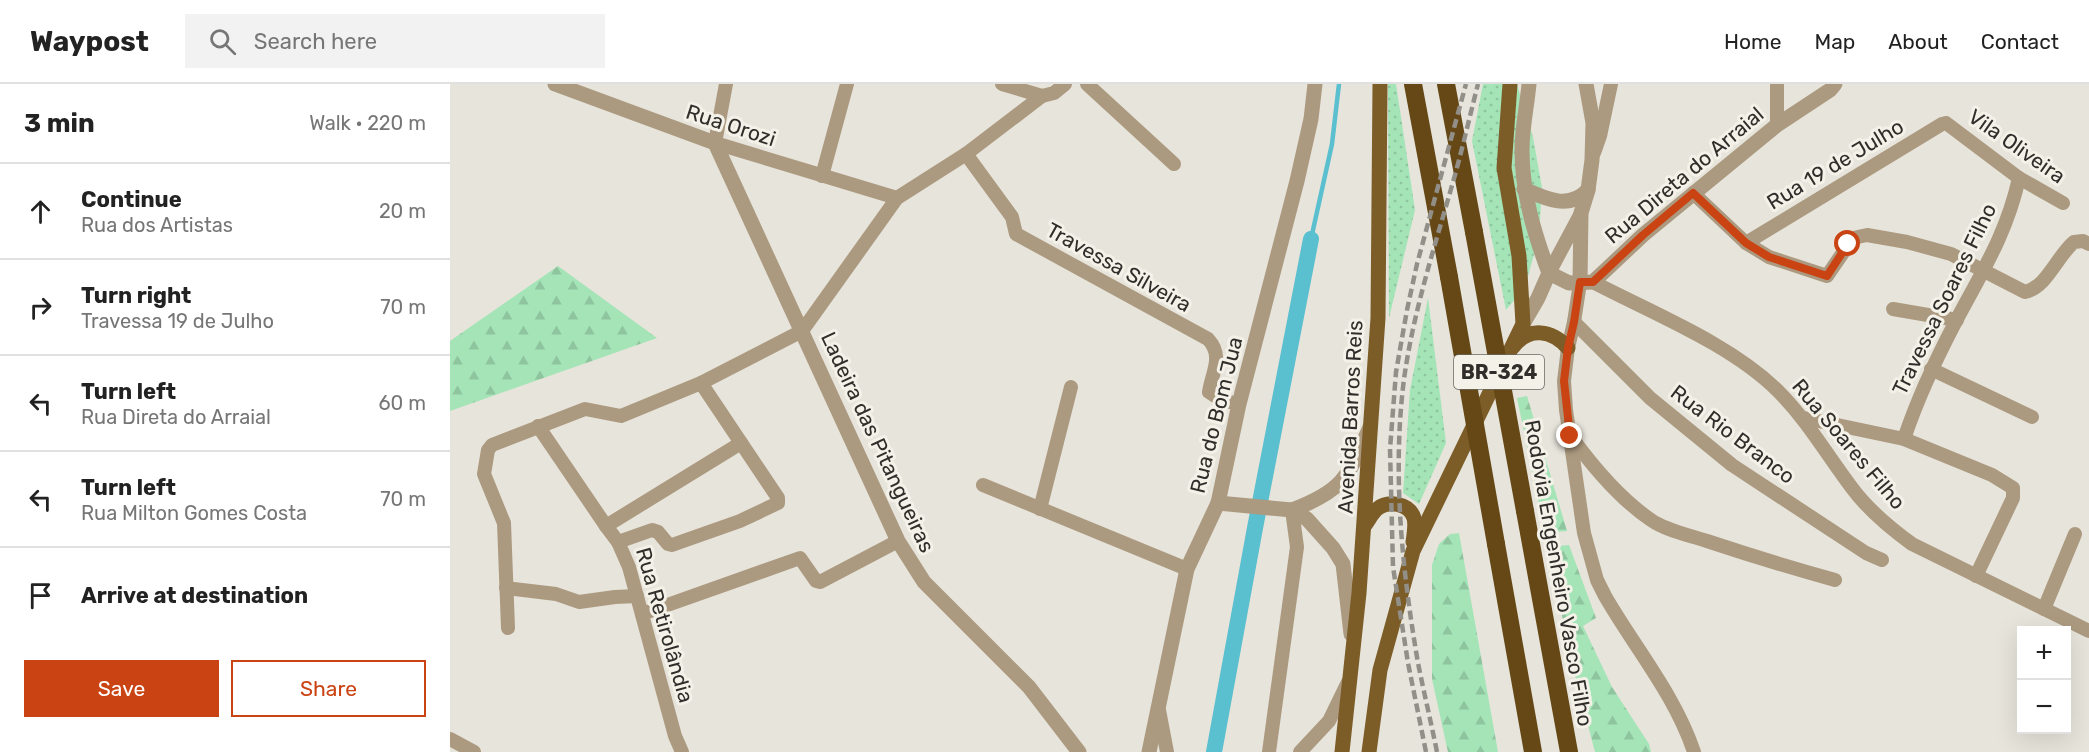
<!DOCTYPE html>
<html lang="en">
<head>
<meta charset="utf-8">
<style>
  :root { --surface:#fff; --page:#f2f2f2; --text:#222; --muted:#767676; --line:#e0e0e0; --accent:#ca4312 }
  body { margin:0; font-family:Rubik,sans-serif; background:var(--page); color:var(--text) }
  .controls { position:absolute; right:18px; bottom:18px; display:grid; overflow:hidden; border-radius:0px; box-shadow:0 6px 24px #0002 }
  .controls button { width:54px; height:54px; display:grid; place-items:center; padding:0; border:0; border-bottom:2px solid var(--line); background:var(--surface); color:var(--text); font:30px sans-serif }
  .stop { position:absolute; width:18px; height:18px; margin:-14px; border:4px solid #ca4312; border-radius:50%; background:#fff }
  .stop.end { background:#ca4312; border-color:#fff; box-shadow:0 2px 6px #0008 }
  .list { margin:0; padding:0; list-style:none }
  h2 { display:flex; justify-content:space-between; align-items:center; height:78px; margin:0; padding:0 24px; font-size:26px }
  h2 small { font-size:20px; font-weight:400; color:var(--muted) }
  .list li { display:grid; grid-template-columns:39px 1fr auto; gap:18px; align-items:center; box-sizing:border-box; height:96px; padding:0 24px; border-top:2px solid var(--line) }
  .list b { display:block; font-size:22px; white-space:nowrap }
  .list p { margin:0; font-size:20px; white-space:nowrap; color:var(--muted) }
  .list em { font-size:20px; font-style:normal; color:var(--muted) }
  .actions { display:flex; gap:12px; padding:18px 24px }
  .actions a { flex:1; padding:14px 0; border:2px solid var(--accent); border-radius:0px; text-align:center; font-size:21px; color:var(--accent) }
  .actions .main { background:var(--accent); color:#fff }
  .icon { flex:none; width:33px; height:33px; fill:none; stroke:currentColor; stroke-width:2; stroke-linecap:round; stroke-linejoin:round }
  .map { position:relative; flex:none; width:1639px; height:668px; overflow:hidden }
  header { display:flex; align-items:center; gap:36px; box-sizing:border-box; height:84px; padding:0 30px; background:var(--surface); border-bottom:2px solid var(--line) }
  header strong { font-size:28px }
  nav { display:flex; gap:33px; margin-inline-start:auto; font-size:21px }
  .search { width:420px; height:54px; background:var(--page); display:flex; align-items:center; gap:15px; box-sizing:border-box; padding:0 21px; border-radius:0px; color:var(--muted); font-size:22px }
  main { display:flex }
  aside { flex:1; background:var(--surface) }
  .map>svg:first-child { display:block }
  .grass { fill:url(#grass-dots) }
  .forest { fill:url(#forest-firs) }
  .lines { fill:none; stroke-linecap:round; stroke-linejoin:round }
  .stream { stroke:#5abfce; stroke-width:4.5 }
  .canal { stroke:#5abfce; stroke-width:16 }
  .minor { stroke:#ac9a80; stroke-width:14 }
  .tertiary { stroke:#ac9a80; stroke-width:15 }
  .primary { stroke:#7c5c27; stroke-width:15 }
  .motorway { stroke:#654815; stroke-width:18 }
  .rail { stroke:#918f88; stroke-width:4.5; stroke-dasharray:9 4.5; stroke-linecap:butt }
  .motorway-bridge { stroke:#654815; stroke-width:18 }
  .route { stroke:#ca4312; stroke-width:8 }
  .labels { text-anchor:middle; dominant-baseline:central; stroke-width:6; stroke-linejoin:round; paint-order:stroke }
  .shield { fill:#f4f1e8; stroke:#6a6863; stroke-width:1.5 }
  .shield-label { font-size:20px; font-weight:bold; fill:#2f2e2a }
  .street-label { font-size:21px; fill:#2f2e2a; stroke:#f4f1e8 }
</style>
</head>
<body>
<header>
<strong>Waypost</strong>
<div class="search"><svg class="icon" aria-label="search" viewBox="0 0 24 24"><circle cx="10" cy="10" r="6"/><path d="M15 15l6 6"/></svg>Search here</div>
<nav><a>Home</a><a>Map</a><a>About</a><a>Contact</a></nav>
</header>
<main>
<aside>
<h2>3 min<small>Walk · 220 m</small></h2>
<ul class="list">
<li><svg class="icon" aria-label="ahead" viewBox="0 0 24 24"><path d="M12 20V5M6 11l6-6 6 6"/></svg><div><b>Continue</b><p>Rua dos Artistas</p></div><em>20 m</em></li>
<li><svg class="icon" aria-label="right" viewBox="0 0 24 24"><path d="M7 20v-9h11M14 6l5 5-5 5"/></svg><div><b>Turn right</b><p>Travessa 19 de Julho</p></div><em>70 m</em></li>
<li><svg class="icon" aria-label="left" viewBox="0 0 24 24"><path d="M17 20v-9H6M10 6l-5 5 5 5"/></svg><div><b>Turn left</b><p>Rua Direta do Arraial</p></div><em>60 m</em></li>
<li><svg class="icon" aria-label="left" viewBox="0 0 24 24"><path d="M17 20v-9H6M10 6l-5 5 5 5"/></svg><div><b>Turn left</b><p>Rua Milton Gomes Costa</p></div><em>70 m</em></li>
<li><svg class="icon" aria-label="arrive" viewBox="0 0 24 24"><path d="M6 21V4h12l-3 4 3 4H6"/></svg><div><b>Arrive at destination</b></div></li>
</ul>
<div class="actions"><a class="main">Save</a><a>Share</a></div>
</aside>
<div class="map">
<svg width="1639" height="668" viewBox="0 0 1639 668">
  <defs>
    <pattern id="grass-dots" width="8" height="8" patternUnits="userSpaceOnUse" patternTransform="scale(1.5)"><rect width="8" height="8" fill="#a4e4b7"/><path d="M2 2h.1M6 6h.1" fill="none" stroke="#8ec49e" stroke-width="1.8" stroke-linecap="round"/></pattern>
    <pattern id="forest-firs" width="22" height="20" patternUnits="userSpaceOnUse" patternTransform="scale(1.5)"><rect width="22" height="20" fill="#a4e4b7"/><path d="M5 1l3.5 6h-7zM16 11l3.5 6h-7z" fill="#8ec49e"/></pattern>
  </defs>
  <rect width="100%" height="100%" fill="#e7e4db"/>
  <g class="grass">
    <path d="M938,0H946L965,126L939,234Z"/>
    <path d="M1033,0H1067L1083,53L1092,104L1089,152L1075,203L1056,226L1022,57Z"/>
    <path d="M978,214L996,359L969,420L953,409L960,306Z"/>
  </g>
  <g class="forest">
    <path d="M108,182L207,254L0,327V257Z"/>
    <path d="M1077,312L1117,447L1106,448L1108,462L1119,461L1146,534L1133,542L1162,603L1199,660L1201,668H1145L1122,580L1067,314Z"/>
    <path d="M1009,449L1048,668H998L982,595V481L989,460L1000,450Z"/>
  </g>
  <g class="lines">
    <path class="stream" d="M861,155L882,60L889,0"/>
    <path class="canal" d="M764,668L805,444L861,155"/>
    <g class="minor">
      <path d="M276,0L265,59L447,114"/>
      <path d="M552,0L592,12"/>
      <path d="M637,0L724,80"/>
      <path d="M1327,41V0"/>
      <path d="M1144,69L1150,52L1161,0"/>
      <path d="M516,70L562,133L566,150L758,255C774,272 762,288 759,308L771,316L789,320"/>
      <path d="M372,92L397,0"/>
      <path d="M1243,109L1296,159L1319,173L1377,192L1403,154L1417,151L1457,158L1501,170L1575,208C1597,203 1607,172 1624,158L1633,157L1639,160"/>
      <path d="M1296,159L1492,40L1496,39L1569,94L1613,119"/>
      <path d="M1099,189L1131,129"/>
      <path d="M1143,198C1202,229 1281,260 1328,307C1357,336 1377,371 1402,404C1419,427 1440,444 1462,460L1639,547"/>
      <path d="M1130,199L1124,238L1118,264L1114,297L1116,326L1134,449L1147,496L1155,512C1185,564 1225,611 1244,668"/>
      <path d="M1443,225L1507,236"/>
      <path d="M1124,238L1200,314L1282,381L1416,469L1432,476"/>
      <path d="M1481,285L1582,333"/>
      <path d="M1354,334L1454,355L1542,391L1563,404V414L1526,492"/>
      <path d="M88,342L156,442L168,458L179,483L225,652L232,668"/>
      <path d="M1122,354C1144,384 1170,415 1201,436C1217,447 1239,451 1257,457C1299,471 1342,484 1385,496"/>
      <path d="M1454,355C1468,313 1486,275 1506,237C1532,188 1557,149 1569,94"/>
      <path d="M533,401L737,485"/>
      <path d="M590,425L621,303"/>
      <path d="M156,442L291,359"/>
      <path d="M168,458L202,446L208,448L218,460L222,461L290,437L328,419V414L251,299"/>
      <path d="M56,504L106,510L129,518L165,513L187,512"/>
      <path d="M1594,525L1625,450"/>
      <path d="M192,530L350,474L366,497L370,498L448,457"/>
      <path d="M58,544L54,439L34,390L38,366L42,361L135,325L171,332L251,299L352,247L447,114L516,70L592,12L604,9L615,0"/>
      <path d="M709,626L717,668"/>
      <path d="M0,655L24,668"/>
      <path d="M819,668L847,463L842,426"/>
      <path d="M850,668L879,637L898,598"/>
    </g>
    <g class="tertiary">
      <path d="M105,0L265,59L448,457L474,498L579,603L629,668"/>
      <path d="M1074,105C1096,115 1119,126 1138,106"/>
      <path d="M1099,189L1119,199L1143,198L1193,151L1327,41L1380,6L1385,0"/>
      <path d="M1130,199L1131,129L1138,106L1142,76L1143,39L1136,0"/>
      <path d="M1073,240L1088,214L1099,189C1084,149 1072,109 1072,66C1072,44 1077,22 1079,0"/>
      <path d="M768,419L842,426L857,435L883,464L893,480L901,550"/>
      <path d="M842,426C895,406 898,392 920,343"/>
      <path d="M699,668L737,485L768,419L789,320L847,97L861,35L865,0"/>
    </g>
    <g class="primary">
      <path d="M1063,263C1079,242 1102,246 1118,264"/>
      <path d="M915,441C919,436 922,429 927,425C938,416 959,419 964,434C966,441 964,451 963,458"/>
      <path d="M892,668L909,509L928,234L930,0"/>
      <path d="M919,668L930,586L963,467L1073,240L1069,172L1054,84L1060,0"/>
    </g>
    <g class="motorway">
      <path d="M963,0L999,193"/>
      <path d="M996,0L1024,148"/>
      <path d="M1075,427L1119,668"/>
      <path d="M1046,460L1083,668"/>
    </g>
    <g class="rail">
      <path d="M976,668L958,579L943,483L940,365L946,288L957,226L967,180L1016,0"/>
      <path d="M987,668C981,638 974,609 968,579C952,486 942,389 954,295C963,230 983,168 1001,105C1011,71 1019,35 1028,0"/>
    </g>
    <g class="motorway-bridge">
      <path d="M1024,148L1075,427"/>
      <path d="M999,193L1046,460"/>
    </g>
  </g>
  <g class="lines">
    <path class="route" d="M1120,352L1114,297L1118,264L1124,238L1130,198H1143L1193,151L1243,109L1296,159L1319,173L1377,192L1398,160"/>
  </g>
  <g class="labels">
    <rect class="shield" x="1004" y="271" width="90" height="34" rx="4.5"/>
    <g class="shield-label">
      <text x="1049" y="288">BR-324</text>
    </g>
    <g class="street-label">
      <text transform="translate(281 41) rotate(18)">Rua Orozi</text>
      <text transform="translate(1567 62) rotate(35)">Vila Oliveira</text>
      <text transform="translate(1385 80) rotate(-31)">Rua 19 de Julho</text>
      <text transform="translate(1234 91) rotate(-40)">Rua Direta do Arraial</text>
      <text transform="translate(669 183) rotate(29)">Travessa Silveira</text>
      <text transform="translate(1494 215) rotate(-64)">Travessa Soares Filho</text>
      <text transform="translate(766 331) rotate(-76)">Rua do Bom Jua</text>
      <text transform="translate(900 333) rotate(-87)">Avenida Barros Reis</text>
      <text transform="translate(1283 350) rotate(37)">Rua Rio Branco</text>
      <text transform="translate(428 358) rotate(65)">Ladeira das Pitangueiras</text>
      <text transform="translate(1399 360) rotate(50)">Rua Soares Filho</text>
      <text transform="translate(1109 489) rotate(80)">Rodovia Engenheiro Vasco Filho</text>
      <text transform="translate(215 541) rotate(74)">Rua Retirolândia</text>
    </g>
  </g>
</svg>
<div class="controls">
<button>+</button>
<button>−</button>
</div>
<div class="stop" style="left:1398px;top:160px"></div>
<div class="stop end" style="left:1120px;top:352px"></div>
</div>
</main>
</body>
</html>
